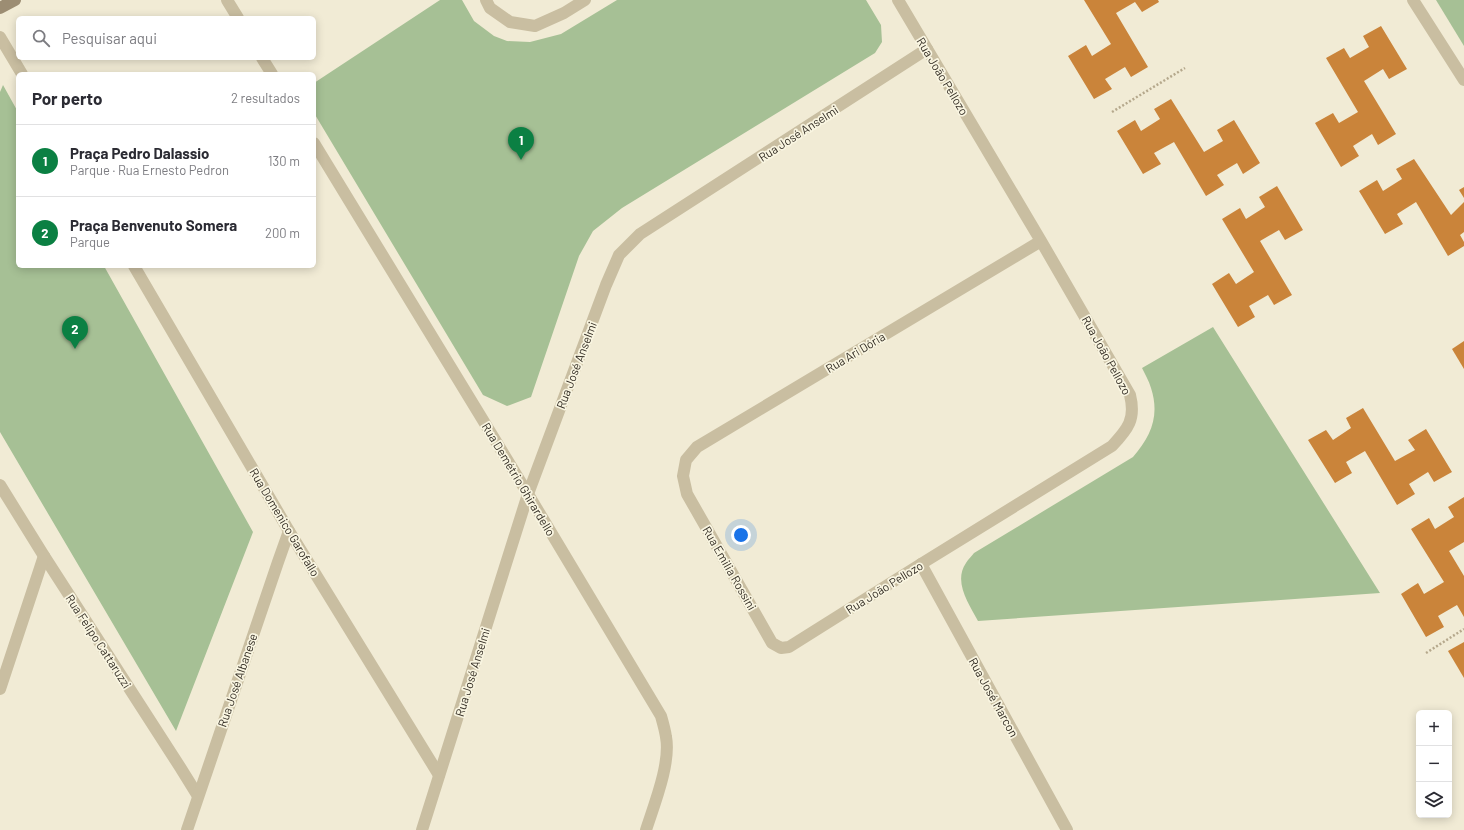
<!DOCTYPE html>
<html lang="pt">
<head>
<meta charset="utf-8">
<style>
  :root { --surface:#fff; --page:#f2f2f3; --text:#2b2b33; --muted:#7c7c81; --line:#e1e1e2; --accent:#0b8043 }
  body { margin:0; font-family:Barlow,sans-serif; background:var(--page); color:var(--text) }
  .controls { position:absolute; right:12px; bottom:12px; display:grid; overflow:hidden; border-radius:6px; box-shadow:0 2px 10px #0003 }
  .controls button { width:36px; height:36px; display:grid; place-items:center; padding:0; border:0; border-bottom:1px solid var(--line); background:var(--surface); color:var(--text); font:20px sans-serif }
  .you { position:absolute; left:741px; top:535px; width:14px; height:14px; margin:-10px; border:3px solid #fff; border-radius:50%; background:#1a73e8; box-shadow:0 0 0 6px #1a73e833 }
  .badge { display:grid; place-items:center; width:26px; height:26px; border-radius:50%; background:var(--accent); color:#fff; font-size:13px; font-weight:700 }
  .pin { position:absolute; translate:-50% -33px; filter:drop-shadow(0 1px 2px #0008) }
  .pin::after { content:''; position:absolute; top:21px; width:14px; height:12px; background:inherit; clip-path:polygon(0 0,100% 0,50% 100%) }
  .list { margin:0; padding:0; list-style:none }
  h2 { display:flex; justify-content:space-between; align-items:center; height:52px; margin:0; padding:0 16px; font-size:17px }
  h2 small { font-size:13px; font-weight:400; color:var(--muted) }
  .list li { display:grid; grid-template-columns:26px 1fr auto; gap:12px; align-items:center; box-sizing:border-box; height:72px; padding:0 16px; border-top:1px solid var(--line) }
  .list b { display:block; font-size:15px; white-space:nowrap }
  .list p { margin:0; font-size:13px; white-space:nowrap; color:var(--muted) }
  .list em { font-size:13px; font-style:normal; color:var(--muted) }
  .icon { flex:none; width:22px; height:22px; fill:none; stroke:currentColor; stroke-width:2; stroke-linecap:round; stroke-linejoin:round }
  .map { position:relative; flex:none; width:1464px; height:830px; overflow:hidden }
  .search { position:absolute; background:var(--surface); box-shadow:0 2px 10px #0003; left:16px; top:16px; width:300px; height:44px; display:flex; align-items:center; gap:10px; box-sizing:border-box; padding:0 14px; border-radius:6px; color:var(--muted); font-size:15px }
  .panel { position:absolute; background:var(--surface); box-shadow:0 2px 10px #0003; left:16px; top:72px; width:300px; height:196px; border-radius:6px }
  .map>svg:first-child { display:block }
  .green { fill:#a6c095 }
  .building { fill:#ca843a }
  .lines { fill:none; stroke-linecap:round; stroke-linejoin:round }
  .path { stroke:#b5a88c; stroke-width:2.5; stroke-dasharray:2 2; stroke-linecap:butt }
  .street { stroke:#c9bea1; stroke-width:12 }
  .secondary { stroke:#9c8d73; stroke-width:12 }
  .labels { text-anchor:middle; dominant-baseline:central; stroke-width:3.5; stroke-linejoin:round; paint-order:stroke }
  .street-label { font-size:12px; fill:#332d24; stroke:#f9f5e1 }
</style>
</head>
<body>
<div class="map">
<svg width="1464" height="830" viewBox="0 0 1464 830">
  <rect width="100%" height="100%" fill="#f1ebd5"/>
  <g class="green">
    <path d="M440,0H462L474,21L494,36L507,41L530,42L561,34L617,0H866L881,25L882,42L875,53L622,208L593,231L579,256L531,397L507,406L483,395L314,113V83Z"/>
    <path d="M1436,0H1464V46Z"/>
    <path d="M3,85L18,112V266H104L253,532L176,731L0,432V92Z"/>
    <path d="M1213,327L1380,593L978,621C969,604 953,582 966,563C968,559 972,556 974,553L1133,457C1151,436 1160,416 1151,388C1149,381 1145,374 1142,368Z"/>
  </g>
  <g class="building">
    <path d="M1084,0H1158L1159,2L1142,12L1135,2L1116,13L1148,67L1131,77L1125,67L1105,79L1112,89L1094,99L1068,56L1086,45L1092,56L1111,44Z"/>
    <path d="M1381,26L1407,69L1389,79L1383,69L1364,81L1396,134L1378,145L1372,134L1353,146L1359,156L1341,167L1315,123L1333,113L1339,123L1358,112L1326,58L1344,48L1350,58L1369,47L1363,36Z"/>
    <path d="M1171,99L1204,152L1223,141L1217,130L1234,120L1260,163L1243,174L1237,163L1217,175L1224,185L1206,196L1174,142L1154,153L1161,164L1143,174L1117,131L1135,120L1141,131L1160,119L1154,109Z"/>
    <path d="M1414,159L1451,215L1464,202V232L1460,235L1464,242V246L1448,256L1416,202L1397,214L1403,224L1385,234L1359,191L1377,180L1383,191L1402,179L1396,169Z"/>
    <path d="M1277,186L1303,230L1285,240L1279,230L1260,241L1292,295L1274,305L1268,295L1249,306L1255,317L1238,327L1212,284L1229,273L1236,284L1254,272L1222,219L1240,208L1246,219L1265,207L1259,197Z"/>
    <path d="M1464,187V198L1459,190Z"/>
    <path d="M1464,341V369L1452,349Z"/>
    <path d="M1363,408L1395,461L1415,450L1408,440L1426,429L1452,472L1434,482L1428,472L1409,484L1415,494L1397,505L1365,451L1346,462L1352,473L1335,483L1308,440L1326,430L1333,440L1351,428L1346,418Z"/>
    <path d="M1464,497V542L1449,551L1464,576V617L1457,605L1438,616L1444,627L1426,637L1401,594L1418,583L1424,594L1444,582L1411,529L1429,518L1435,529L1454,517L1448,507Z"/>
    <path d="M1464,642V678L1448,651Z"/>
  </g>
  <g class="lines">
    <g class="path">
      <path d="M1112,112L1185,68"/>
      <path d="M1426,653L1464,629"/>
    </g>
    <g class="street">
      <path d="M227,0L238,18"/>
      <path d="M486,0L490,8L510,22L535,26L564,13L585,0"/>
      <path d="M898,0L1041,241L1130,395C1136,419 1128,429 1112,446L921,564L789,647L781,648L772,643L687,494L683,476L686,460L697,447L1041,241"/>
      <path d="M1413,0L1464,80"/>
      <path d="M0,37L22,74"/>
      <path d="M262,58L272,74"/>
      <path d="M314,143L528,494L661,716C663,723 665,730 666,737C671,763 654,805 646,830"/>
      <path d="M134,266L289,531L439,775"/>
      <path d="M0,485L44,556L180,767L198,796"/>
      <path d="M921,564L1067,830"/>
      <path d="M0,689L44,556"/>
      <path d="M187,830L278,562L289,531"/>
      <path d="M422,830L528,494L606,285L619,255L640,234L927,49"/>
    </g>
    <path class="secondary" d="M0,8L15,0"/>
  </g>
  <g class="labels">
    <g class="street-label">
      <text transform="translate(943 76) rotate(59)">Rua João Pellozo</text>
      <text transform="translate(798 133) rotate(-33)">Rua José Anselmi</text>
      <text transform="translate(855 352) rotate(-31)">Rua Ari Dória</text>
      <text transform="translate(1107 355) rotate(61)">Rua João Pellozo</text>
      <text transform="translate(576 365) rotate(-69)">Rua José Anselmi</text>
      <text transform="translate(519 479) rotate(59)">Rua Demétrio Ghirardello</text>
      <text transform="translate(285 522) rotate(59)">Rua Domenico Garofallo</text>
      <text transform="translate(730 568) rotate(60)">Rua Emilia Rossini</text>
      <text transform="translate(884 587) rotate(-32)">Rua João Pellozo</text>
      <text transform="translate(99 641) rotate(57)">Rua Felipo Cattaruzzi</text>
      <text transform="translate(472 672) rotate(-73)">Rua José Anselmi</text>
      <text transform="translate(237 680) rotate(-71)">Rua José Albanese</text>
      <text transform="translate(994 697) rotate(61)">Rua José Marcon</text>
    </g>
  </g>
</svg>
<div class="controls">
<button>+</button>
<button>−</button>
<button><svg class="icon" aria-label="layers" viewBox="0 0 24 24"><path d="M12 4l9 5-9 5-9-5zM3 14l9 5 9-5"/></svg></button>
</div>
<div class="you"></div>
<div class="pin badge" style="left:521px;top:160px">1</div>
<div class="pin badge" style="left:75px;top:349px">2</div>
<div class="search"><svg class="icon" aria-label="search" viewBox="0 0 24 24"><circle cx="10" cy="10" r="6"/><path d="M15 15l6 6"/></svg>Pesquisar aqui</div>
<section class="panel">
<h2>Por perto<small>2 resultados</small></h2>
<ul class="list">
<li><span class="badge">1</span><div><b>Praça Pedro Dalassio</b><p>Parque · Rua Ernesto Pedron</p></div><em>130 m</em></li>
<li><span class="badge">2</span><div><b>Praça Benvenuto Somera</b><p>Parque</p></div><em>200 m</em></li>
</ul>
</section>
</div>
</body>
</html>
